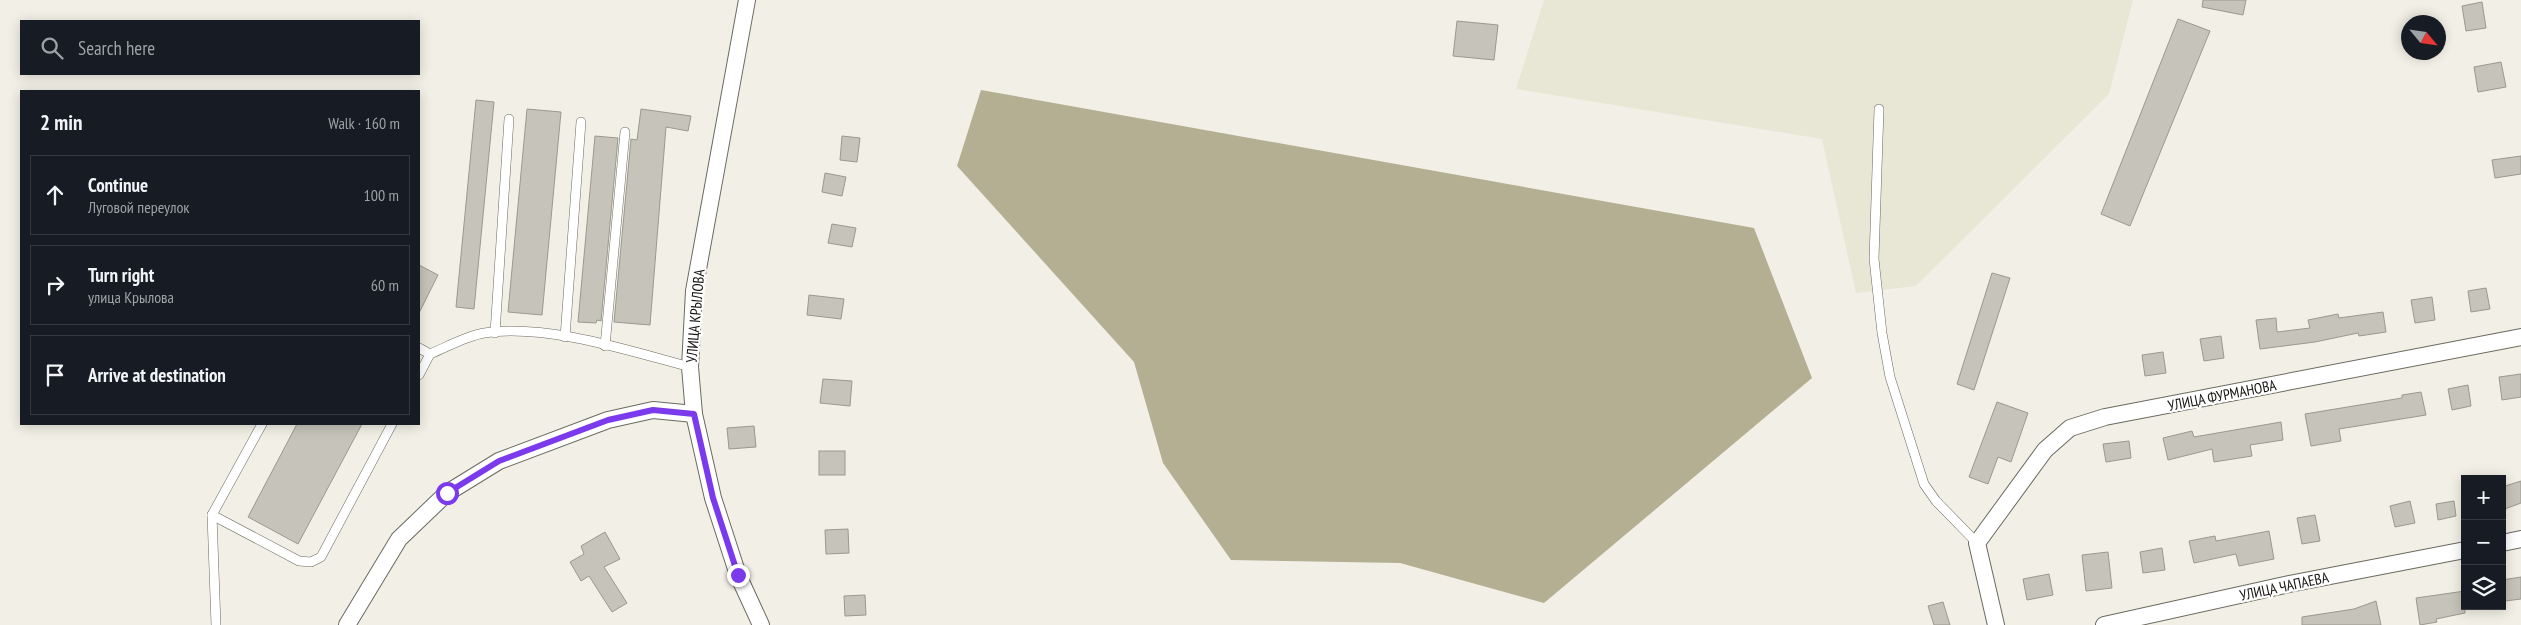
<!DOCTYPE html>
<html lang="en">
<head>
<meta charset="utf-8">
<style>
  :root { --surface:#171b24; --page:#242831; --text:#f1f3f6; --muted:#9ea1a6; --line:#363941 }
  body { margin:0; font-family:"PT Sans Narrow",sans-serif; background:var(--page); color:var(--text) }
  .controls { position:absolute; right:15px; bottom:15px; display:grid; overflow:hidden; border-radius:0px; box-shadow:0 2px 12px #0003 }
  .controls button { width:45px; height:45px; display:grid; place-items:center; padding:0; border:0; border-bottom:1px solid var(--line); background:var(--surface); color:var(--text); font:25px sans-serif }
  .compass { position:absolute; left:2401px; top:15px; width:45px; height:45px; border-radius:50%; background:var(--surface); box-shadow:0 2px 12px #0003; rotate:119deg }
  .stop { position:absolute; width:15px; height:15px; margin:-11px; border:4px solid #7c3aed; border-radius:50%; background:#fff }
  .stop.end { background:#7c3aed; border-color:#fff; box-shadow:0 1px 5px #0008 }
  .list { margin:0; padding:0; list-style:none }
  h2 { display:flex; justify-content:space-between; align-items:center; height:65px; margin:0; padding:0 20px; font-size:21px }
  h2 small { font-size:16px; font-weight:400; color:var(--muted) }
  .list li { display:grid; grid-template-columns:32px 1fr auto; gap:15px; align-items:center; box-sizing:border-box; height:80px; margin:0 10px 10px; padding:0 10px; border:1px solid var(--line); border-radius:0px }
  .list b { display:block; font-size:19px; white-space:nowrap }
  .list p { margin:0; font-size:16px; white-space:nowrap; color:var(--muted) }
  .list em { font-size:16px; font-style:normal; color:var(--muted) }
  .icon { flex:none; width:28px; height:28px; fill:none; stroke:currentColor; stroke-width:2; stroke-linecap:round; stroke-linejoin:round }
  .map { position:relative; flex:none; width:2521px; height:625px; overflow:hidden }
  .search { position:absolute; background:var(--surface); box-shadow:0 2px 12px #0003; left:20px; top:20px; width:400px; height:55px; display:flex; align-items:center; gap:12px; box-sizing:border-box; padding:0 18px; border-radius:0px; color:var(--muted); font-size:19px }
  .panel { position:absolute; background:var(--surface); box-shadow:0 2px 12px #0003; left:20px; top:90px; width:400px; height:335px; border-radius:0px }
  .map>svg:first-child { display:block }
  .built { fill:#e8e6d4 }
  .forest { fill:#b4af92 }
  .building { fill:#c6c4ba; stroke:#9a998f }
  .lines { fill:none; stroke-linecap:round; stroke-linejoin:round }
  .service-casing { stroke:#6b6a60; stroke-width:10 }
  .minor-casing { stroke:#6b6a60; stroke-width:18 }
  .service { stroke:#fff; stroke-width:9 }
  .minor { stroke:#fff; stroke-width:16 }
  .route { stroke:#7c3aed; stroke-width:6 }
  .labels { text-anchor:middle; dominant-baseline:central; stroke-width:4.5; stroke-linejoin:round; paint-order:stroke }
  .street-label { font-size:15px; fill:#171613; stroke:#fff }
</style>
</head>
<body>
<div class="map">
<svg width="2521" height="625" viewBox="0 0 2521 625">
  <rect width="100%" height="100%" fill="#f2f0e6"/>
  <path class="built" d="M1544,0H2133L2109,94L1916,286L1856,293L1822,139L1516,89Z"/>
  <path class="forest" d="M981,90L1754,228L1812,378L1544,603L1400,563L1231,560L1163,463L1134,362L957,166Z"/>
  <g class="building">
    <path d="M2203,0H2246L2243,15L2202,7Z"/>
    <path d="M2482,2L2486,28L2466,31L2462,6Z"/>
    <path d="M2178,19L2210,31L2130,226L2101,214Z"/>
    <path d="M1457,21L1498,25L1494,60L1453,56Z"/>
    <path d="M2501,62L2506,87L2478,92L2474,67Z"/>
    <path d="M476,100L494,102L474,309L456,307Z"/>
    <path d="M527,109L561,112L542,315L508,312Z"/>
    <path d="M641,109L691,116L688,131L666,127L650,325L614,322L631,139L637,140Z"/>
    <path d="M595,136L618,138L601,321L597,320L596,323L578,322Z"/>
    <path d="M842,136L860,138L857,162L840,160Z"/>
    <path d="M2521,156V174L2495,178L2492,160Z"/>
    <path d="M825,173L846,177L842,196L822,192Z"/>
    <path d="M832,224L856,228L852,247L828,243Z"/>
    <path d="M419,265L438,275L419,313Z"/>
    <path d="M1992,273L2010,278L1974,390L1957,384Z"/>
    <path d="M2486,288L2490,309L2471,312L2468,291Z"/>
    <path d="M809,295L844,299L841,319L807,315Z"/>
    <path d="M2432,297L2435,320L2415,323L2411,300Z"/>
    <path d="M2383,312L2386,332L2359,336L2358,333L2315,342L2260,349L2256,320L2276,318L2277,332L2310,328L2308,320L2338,314L2339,318Z"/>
    <path d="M2221,336L2224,358L2204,361L2200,339Z"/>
    <path d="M2163,352L2166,373L2145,376L2142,355Z"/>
    <path d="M2521,374V397L2502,400L2499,377Z"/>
    <path d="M823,379L852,381L850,406L820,403Z"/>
    <path d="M2468,385L2471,406L2452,410L2448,389Z"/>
    <path d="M2421,392L2426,415L2339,429L2341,441L2311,446L2305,414L2402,398V395Z"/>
    <path d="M1997,402L2028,413L2011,462L1998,457L1988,484L1969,477Z"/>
    <path d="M2281,422L2283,440L2250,445L2252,456L2214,462L2212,449L2168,460L2163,438L2192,431L2194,437Z"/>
    <path d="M297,424H362L298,544L248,517Z"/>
    <path d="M754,426L756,447L729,449L727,428Z"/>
    <path d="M2129,441L2131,458L2106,462L2103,444Z"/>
    <rect x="819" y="451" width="26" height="24"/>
    <path d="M2521,481V503L2502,510V487Z"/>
    <path d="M2410,501L2415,523L2395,527L2390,506Z"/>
    <path d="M2454,501L2456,516L2438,520L2436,504Z"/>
    <path d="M2315,515L2320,541L2302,544L2297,518Z"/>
    <path d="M848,529L849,553L826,554L825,530Z"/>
    <path d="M2269,531L2274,559L2239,566L2236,554L2194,563L2189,541L2215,536L2216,541Z"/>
    <path d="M605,532L620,559L604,567L627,603L612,612L589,576L581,581L570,562L584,554L581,546Z"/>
    <path d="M2162,548L2165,570L2143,573L2140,552Z"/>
    <path d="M2108,552L2112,588L2086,591L2082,555Z"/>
    <path d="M2049,574L2053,595L2027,600L2023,579Z"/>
    <path d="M2521,577V599L2505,601L2502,580Z"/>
    <path d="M2465,591V613L2436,619L2437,622L2420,625L2416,598Z"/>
    <path d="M865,595L866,615L845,616L844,596Z"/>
    <path d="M2376,601L2381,625H2302V617L2354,609Z"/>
    <path d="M1943,602L1950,625H1934L1928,606Z"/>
  </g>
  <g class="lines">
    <defs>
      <g id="service">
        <path d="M1879,109L1874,259L1882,333L1890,377L1924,484L1936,501L1977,543"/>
        <path d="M495,333L509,119"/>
        <path d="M565,337L581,122"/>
        <path d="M605,346L625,132"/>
        <path d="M419,348L430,354"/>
        <path d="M419,375L430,354C447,347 466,336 484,333C545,323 630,351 690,367"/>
        <path d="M262,424L212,515L299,561L311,562L321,557L392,424"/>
        <path d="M212,515L216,625"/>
      </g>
      <g id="minor">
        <path d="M747,0L694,291L690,367L694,414L713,498L738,575L761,625"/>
        <path d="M2502,543L2521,539"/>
        <path d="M347,625L399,539L447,493L499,461L608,420L653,410L694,414"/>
        <path d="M1996,625L1977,543L2045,450L2070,428L2105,417L2521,337"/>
        <path d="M2104,625L2289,584L2465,550"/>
      </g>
    </defs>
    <use href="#service" class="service-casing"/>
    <use href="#minor" class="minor-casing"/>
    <use href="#service" class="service"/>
    <use href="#minor" class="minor"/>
  </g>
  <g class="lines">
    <path class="route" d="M447,493L499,461L608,420L653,410L694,414L713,498L738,575"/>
  </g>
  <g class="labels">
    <g class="street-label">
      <text transform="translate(695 316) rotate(-85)">УЛИЦА КРЫЛОВА</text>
      <text transform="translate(2222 395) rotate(-11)">УЛИЦА ФУРМАНОВА</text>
      <text transform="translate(2284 586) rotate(-12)">УЛИЦА ЧАПАЕВА</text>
    </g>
  </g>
</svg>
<div class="controls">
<button>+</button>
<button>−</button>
<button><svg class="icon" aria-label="layers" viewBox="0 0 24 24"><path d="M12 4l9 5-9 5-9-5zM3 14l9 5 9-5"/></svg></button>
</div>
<svg class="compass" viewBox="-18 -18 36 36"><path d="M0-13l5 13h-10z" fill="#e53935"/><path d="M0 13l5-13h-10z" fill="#9ea1a6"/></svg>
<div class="stop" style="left:447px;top:493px"></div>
<div class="stop end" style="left:738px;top:575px"></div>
<div class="search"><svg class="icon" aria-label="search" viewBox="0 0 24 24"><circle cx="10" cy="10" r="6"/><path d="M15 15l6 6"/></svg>Search here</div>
<section class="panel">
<h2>2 min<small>Walk · 160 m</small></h2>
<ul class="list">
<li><svg class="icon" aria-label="ahead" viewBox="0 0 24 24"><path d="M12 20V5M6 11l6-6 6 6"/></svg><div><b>Continue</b><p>Луговой переулок</p></div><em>100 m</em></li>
<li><svg class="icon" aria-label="right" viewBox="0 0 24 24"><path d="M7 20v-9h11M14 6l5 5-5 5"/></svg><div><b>Turn right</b><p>улица Крылова</p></div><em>60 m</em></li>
<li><svg class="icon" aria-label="arrive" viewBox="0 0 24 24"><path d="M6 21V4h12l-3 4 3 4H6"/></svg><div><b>Arrive at destination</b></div></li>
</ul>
</section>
</div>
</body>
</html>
